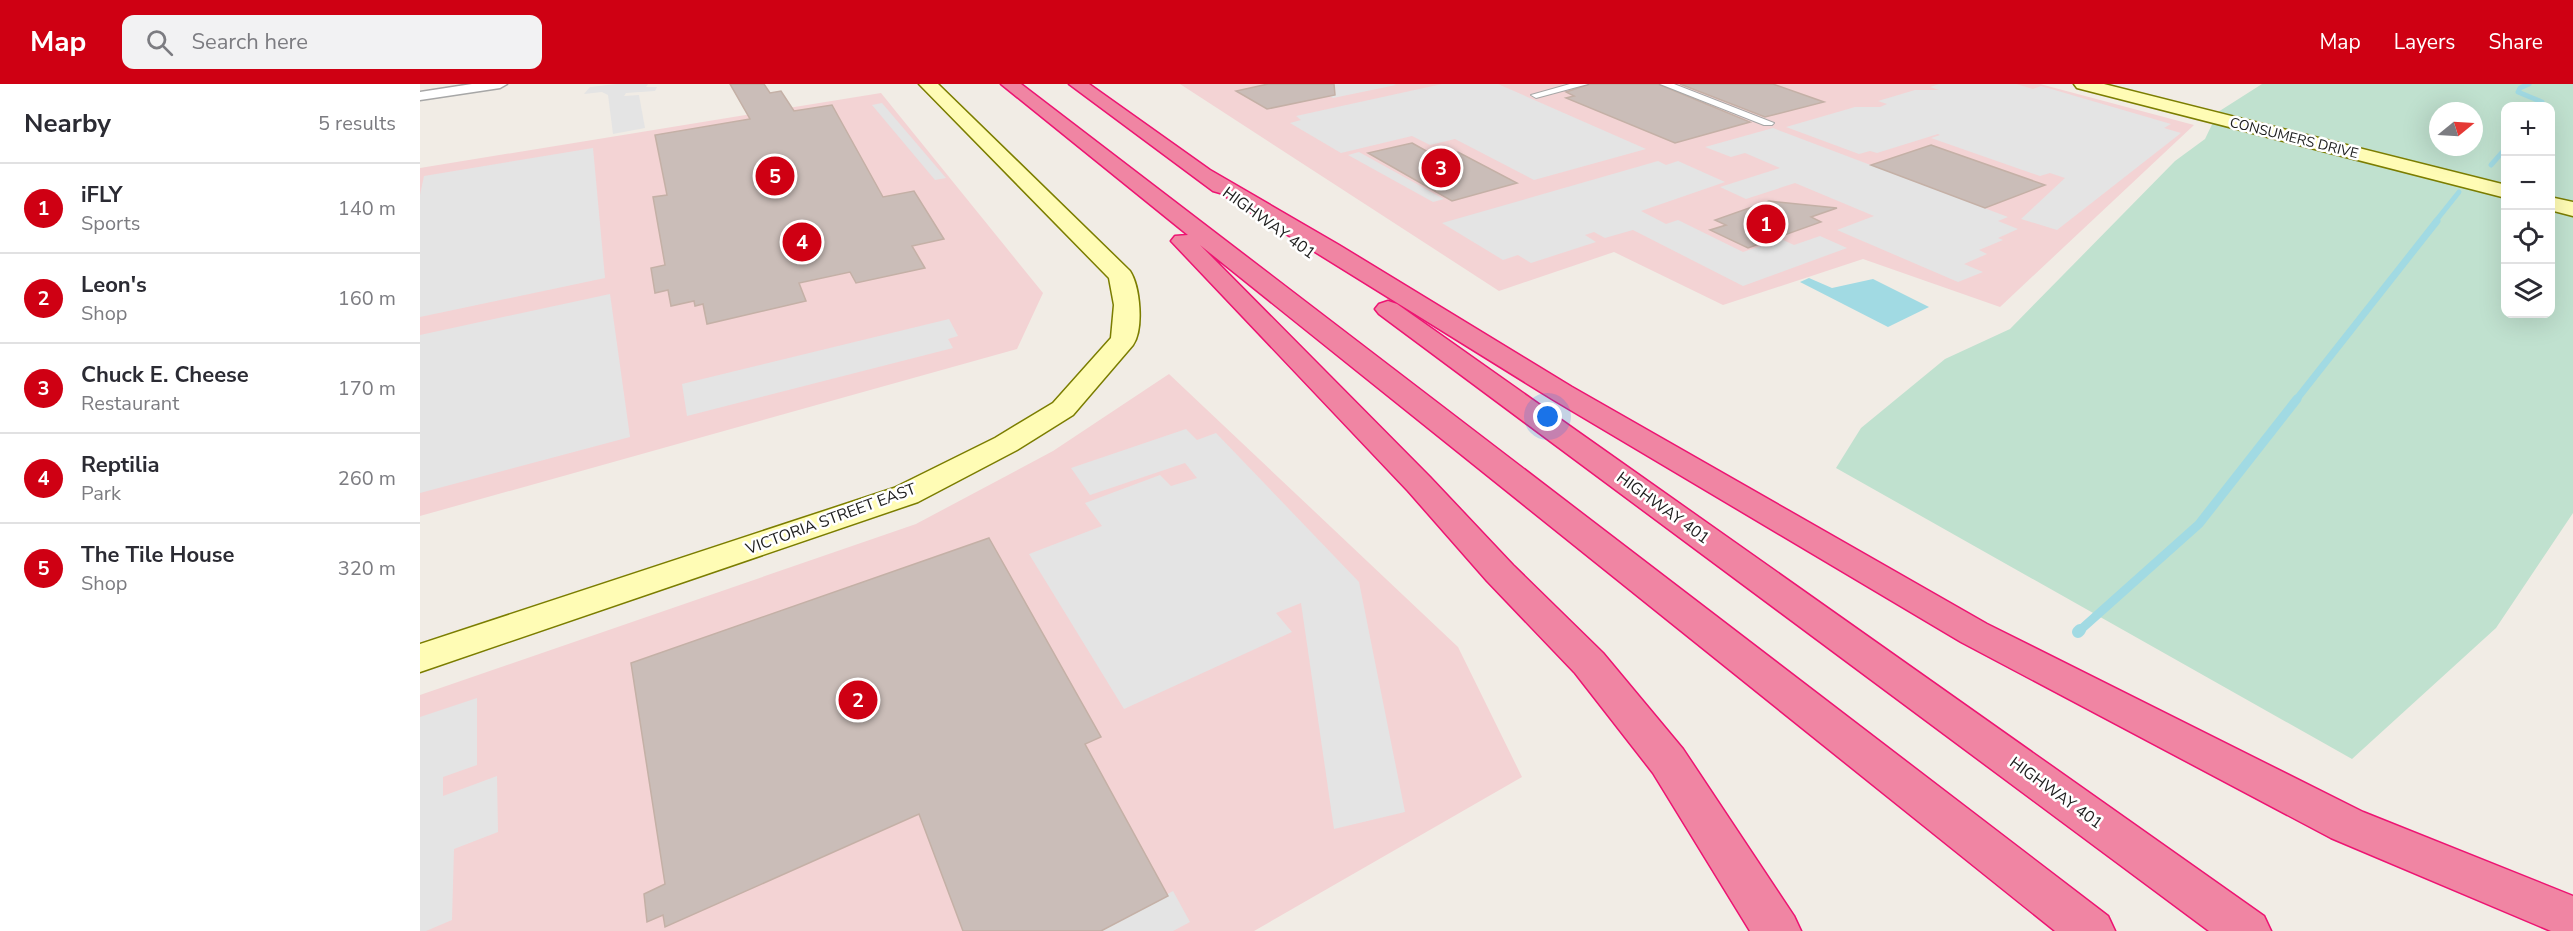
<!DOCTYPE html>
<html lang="en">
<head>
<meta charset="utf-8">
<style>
  :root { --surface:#fff; --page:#f2f2f3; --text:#2b2b33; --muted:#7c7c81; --line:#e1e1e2; --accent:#cf0013 }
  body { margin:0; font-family:"Nunito Sans",sans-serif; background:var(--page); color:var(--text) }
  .controls { position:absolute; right:18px; top:18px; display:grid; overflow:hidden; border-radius:12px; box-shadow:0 6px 24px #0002 }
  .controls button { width:54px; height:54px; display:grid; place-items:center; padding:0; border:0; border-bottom:2px solid var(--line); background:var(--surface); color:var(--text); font:30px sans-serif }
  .compass { position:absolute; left:2009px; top:18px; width:54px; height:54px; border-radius:50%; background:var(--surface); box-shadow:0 6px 24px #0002; rotate:72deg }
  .you { position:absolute; left:1128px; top:333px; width:21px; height:21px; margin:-15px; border:4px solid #fff; border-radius:50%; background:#1a73e8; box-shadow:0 0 0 9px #1a73e833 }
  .badge { display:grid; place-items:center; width:39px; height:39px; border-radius:50%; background:var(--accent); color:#fff; font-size:20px; font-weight:700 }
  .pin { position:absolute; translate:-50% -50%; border:3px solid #fff; box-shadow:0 2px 6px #0006 }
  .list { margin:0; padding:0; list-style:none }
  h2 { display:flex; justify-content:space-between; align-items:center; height:78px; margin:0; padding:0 24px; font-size:26px }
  h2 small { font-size:20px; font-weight:400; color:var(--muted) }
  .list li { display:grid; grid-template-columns:39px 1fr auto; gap:18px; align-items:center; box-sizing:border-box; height:90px; padding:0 24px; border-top:2px solid var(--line) }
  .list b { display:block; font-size:22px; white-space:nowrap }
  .list p { margin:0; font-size:20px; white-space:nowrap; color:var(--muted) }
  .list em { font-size:20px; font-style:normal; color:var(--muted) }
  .icon { flex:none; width:33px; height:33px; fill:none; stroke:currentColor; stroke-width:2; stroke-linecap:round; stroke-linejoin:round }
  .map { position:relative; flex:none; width:2153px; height:847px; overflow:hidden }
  header { display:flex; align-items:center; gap:36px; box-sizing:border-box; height:84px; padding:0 30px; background:var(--accent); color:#fff }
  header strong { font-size:28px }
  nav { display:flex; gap:33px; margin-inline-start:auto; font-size:21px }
  .search { width:420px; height:54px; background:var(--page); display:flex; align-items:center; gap:15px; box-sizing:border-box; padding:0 21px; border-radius:12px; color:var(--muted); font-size:22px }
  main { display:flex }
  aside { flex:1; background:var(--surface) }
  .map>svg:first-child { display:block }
  .commercial { fill:#f3d3d4 }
  .wetland { fill:#c0e1cf; fill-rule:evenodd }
  .parking { fill:#e4e4e4 }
  .water { fill:#a1dae3 }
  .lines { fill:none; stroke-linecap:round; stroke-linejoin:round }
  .stream-far3 { stroke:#a1dae3; stroke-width:5 }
  .stream-far2 { stroke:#a1dae3; stroke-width:7 }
  .stream-far1 { stroke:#a1dae3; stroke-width:9 }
  .stream { stroke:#a1dae3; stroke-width:12 }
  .building { fill:#cabdb8; stroke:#c4b0a6; stroke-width:1.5 }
  .pedestrian-casing { stroke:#a7a7a7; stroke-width:2 }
  .minor-casing { stroke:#a7a7a7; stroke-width:3 }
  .secondary-casing { stroke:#7b7d00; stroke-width:3 }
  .motorway-casing { stroke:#ed1472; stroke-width:3 }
  .pedestrian { fill:#fff; fill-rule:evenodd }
  .minor { fill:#fff; fill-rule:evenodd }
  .secondary { fill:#fffcb5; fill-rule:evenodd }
  .motorway { fill:#f085a3; fill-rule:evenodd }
  .labels { text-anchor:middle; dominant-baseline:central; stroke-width:5; stroke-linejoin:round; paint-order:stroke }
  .far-street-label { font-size:14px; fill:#202020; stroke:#fff }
  .street-label { font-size:16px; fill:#202020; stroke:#fff }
</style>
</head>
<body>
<header>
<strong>Map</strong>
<div class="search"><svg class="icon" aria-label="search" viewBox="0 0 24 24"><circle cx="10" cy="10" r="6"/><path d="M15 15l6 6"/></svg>Search here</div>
<nav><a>Map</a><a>Layers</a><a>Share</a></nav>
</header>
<main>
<aside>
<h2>Nearby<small>5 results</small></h2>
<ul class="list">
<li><span class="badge">1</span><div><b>iFLY</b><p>Sports</p></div><em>140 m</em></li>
<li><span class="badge">2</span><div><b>Leon's</b><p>Shop</p></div><em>160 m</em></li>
<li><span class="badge">3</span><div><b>Chuck E. Cheese</b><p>Restaurant</p></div><em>170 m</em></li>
<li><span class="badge">4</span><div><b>Reptilia</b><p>Park</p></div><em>260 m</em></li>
<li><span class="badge">5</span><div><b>The Tile House</b><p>Shop</p></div><em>320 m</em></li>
</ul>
</aside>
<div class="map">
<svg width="2153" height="847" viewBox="0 0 2153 847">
  <rect width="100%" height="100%" fill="#f1ece5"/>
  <g class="commercial">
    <path d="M760,0H1620L1774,41L1580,223L1443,175L1303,221L1194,168L1079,207Z"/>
    <path d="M461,9L623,209L597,265L0,432V84Z"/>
    <path d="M749,290L1038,563L1102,693L834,847H0V611L496,440L633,367Z"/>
  </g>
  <path class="wetland" d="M1842,0H2153V429L2076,544L1932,675L1416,384L1441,344L1525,275L1590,245L1755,77L1785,55L1798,28ZM2086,22H2130V230H2086ZM2018,27H2054V63H2018Z"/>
  <g class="parking">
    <path d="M197,0H228L226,3H237L235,7L206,9L204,12L219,11L225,44L193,50L188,11L182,8L164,10L170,3Z"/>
    <path d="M887,0H974L976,1L913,14Z"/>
    <path d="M1022,0H1078L1226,65L1114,96L1035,55L1010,61L992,52L921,69L870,39L881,36L876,32Z"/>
    <path d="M1519,0H1596L1613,5L1621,2L1751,40L1744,44L1761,49L1637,146L1601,135L1645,94L1630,89L1620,92L1511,54L1520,51L1518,50L1457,69L1450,67L1439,70L1366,43L1435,23H1460L1467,20L1458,17L1495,6H1519L1510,3Z"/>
    <path d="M462,19L526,94L515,96L452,21Z"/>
    <path d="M1353,44L1588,133L1578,137L1598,145L1578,154L1583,156L1559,166L1567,170L1544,180L1563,188L1538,198L1417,146L1454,132L1375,99L1326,115L1300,103L1360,84L1325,69L1311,73L1285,63Z"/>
    <path d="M173,64L185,194L0,233V111L4,92Z"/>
    <path d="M939,68L1024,115L1013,118L928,71Z"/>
    <path d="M1238,77L1246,81L1258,77L1305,98L1221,127L1246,140L1258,136L1323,168L1361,155L1374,161L1400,152L1427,164L1323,202L1213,146L1185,154L1174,148L1165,151L1176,158L1111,179L1098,171L1083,176L1022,139Z"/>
    <path d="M190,210L210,353L0,409V251Z"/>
    <path d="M529,235L538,252L528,255L533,264L267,332L262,300Z"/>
    <path d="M766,345L777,356L796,349L939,498L985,728L914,745L881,519L856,529L872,548L704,625L609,470L682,442L665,419L740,391L751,402L777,394L765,379L670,411L651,384Z"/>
    <path d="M57,614V681L23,693V712L77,692L78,748L34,765L32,836L6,847H0V633Z"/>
    <path d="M753,807L770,838L753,847H679Z"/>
  </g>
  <path class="water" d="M1389,194L1412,204L1453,195L1509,223L1468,243L1380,198Z"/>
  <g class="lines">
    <g class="stream-far3">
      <path d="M2109,0L2100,4L2098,8L2122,18L2119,22"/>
      <path d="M2071,81L2086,64"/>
      <path d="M2015,138L2039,108"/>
    </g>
    <path class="stream-far2" d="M1876,316L2017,137"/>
    <path class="stream-far1" d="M1658,548L1779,440L1877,315"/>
    <path class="stream" d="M1658,548L1660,546"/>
  </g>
  <g class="building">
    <path d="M310,0H344L350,9L361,7L374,27L412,21L463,113L494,107L524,155L492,162L505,184L436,199L430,188L379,199L386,217L287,240L283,220L275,222L274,217L251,222L248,206L235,209L231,184L245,181L233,113L247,111L235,51L330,35Z"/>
    <path d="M848,0H914L915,11L847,25L816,7Z"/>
    <path d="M1170,0H1238L1330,38L1255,59L1146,14L1154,12L1146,8Z"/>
    <path d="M1260,0H1353L1404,18L1345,33Z"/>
    <path d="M992,59L1008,68L1024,64L1034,69L1038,68L1097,99L1032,117L948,69Z"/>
    <path d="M1511,61L1625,101L1565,124L1451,81Z"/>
    <path d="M1349,117L1417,124L1391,133L1401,138L1328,164L1290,146L1306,141L1295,136Z"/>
    <path d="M569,454L681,653L665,660L748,812L681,847H543L499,730L245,843L243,831L227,838L224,810L245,800L211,579Z"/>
  </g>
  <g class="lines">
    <defs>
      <g id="pedestrian">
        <path d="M1150,0H1168L1116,14L1111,11Z"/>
        <path d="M1240,0H1254L1354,39L1352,41H1344Z"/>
      </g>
      <path id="minor" d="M52,0H87L80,4L0,16V8Z"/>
      <g id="secondary">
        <path d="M499,0H518L710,187C720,202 724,245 713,261L653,331L597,366L498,418L0,588V560L474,404L575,354L633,319L691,254L694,221L689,194Z"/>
        <path d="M1654,0H1684L2086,101V114L1657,4Z"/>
        <path d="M2130,113L2153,118V132L2130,126Z"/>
      </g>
      <g id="motorway">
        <path d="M581,0H601L1688,832L1695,847H1635L780,161L1010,393L1093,481L1183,569L1263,665L1374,832L1381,847H1330L1233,689L1155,589L1067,497L988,407L751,157L755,152L768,151Z"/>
        <path d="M649,0H669L790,86L919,161L1152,303L1567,540L1943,728L2153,812V847H2131L1911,754L1541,558L1132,315L800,109L793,107Z"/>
        <path d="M968,217L977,220L1844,832L1851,847H1789L959,230L955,225L959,220Z"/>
      </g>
    </defs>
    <use href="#pedestrian" class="pedestrian-casing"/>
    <use href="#minor" class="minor-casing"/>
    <use href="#secondary" class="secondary-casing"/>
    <use href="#motorway" class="motorway-casing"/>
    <use href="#pedestrian" class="pedestrian"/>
    <use href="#minor" class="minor"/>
    <use href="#secondary" class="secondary"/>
    <use href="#motorway" class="motorway"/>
  </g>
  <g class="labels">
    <g class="far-street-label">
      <text transform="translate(1874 54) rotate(14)">CONSUMERS DRIVE</text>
    </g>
    <g class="street-label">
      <text transform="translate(849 139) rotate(36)">HIGHWAY 401</text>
      <text transform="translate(1243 424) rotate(36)">HIGHWAY 401</text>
      <text transform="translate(411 435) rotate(-20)">VICTORIA STREET EAST</text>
      <text transform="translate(1636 709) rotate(36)">HIGHWAY 401</text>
    </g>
  </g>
</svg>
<div class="controls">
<button>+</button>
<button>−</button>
<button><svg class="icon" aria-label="locate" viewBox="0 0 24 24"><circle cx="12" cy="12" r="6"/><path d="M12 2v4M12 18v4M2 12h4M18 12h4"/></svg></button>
<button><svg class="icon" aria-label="layers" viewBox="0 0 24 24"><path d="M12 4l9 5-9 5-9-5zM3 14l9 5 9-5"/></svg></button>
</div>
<svg class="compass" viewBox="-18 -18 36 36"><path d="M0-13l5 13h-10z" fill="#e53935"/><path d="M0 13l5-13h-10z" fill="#7c7c81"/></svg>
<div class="you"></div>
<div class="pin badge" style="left:1346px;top:140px">1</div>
<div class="pin badge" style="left:438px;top:616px">2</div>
<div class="pin badge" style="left:1021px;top:84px">3</div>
<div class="pin badge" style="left:382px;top:158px">4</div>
<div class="pin badge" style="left:355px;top:92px">5</div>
</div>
</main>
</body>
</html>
